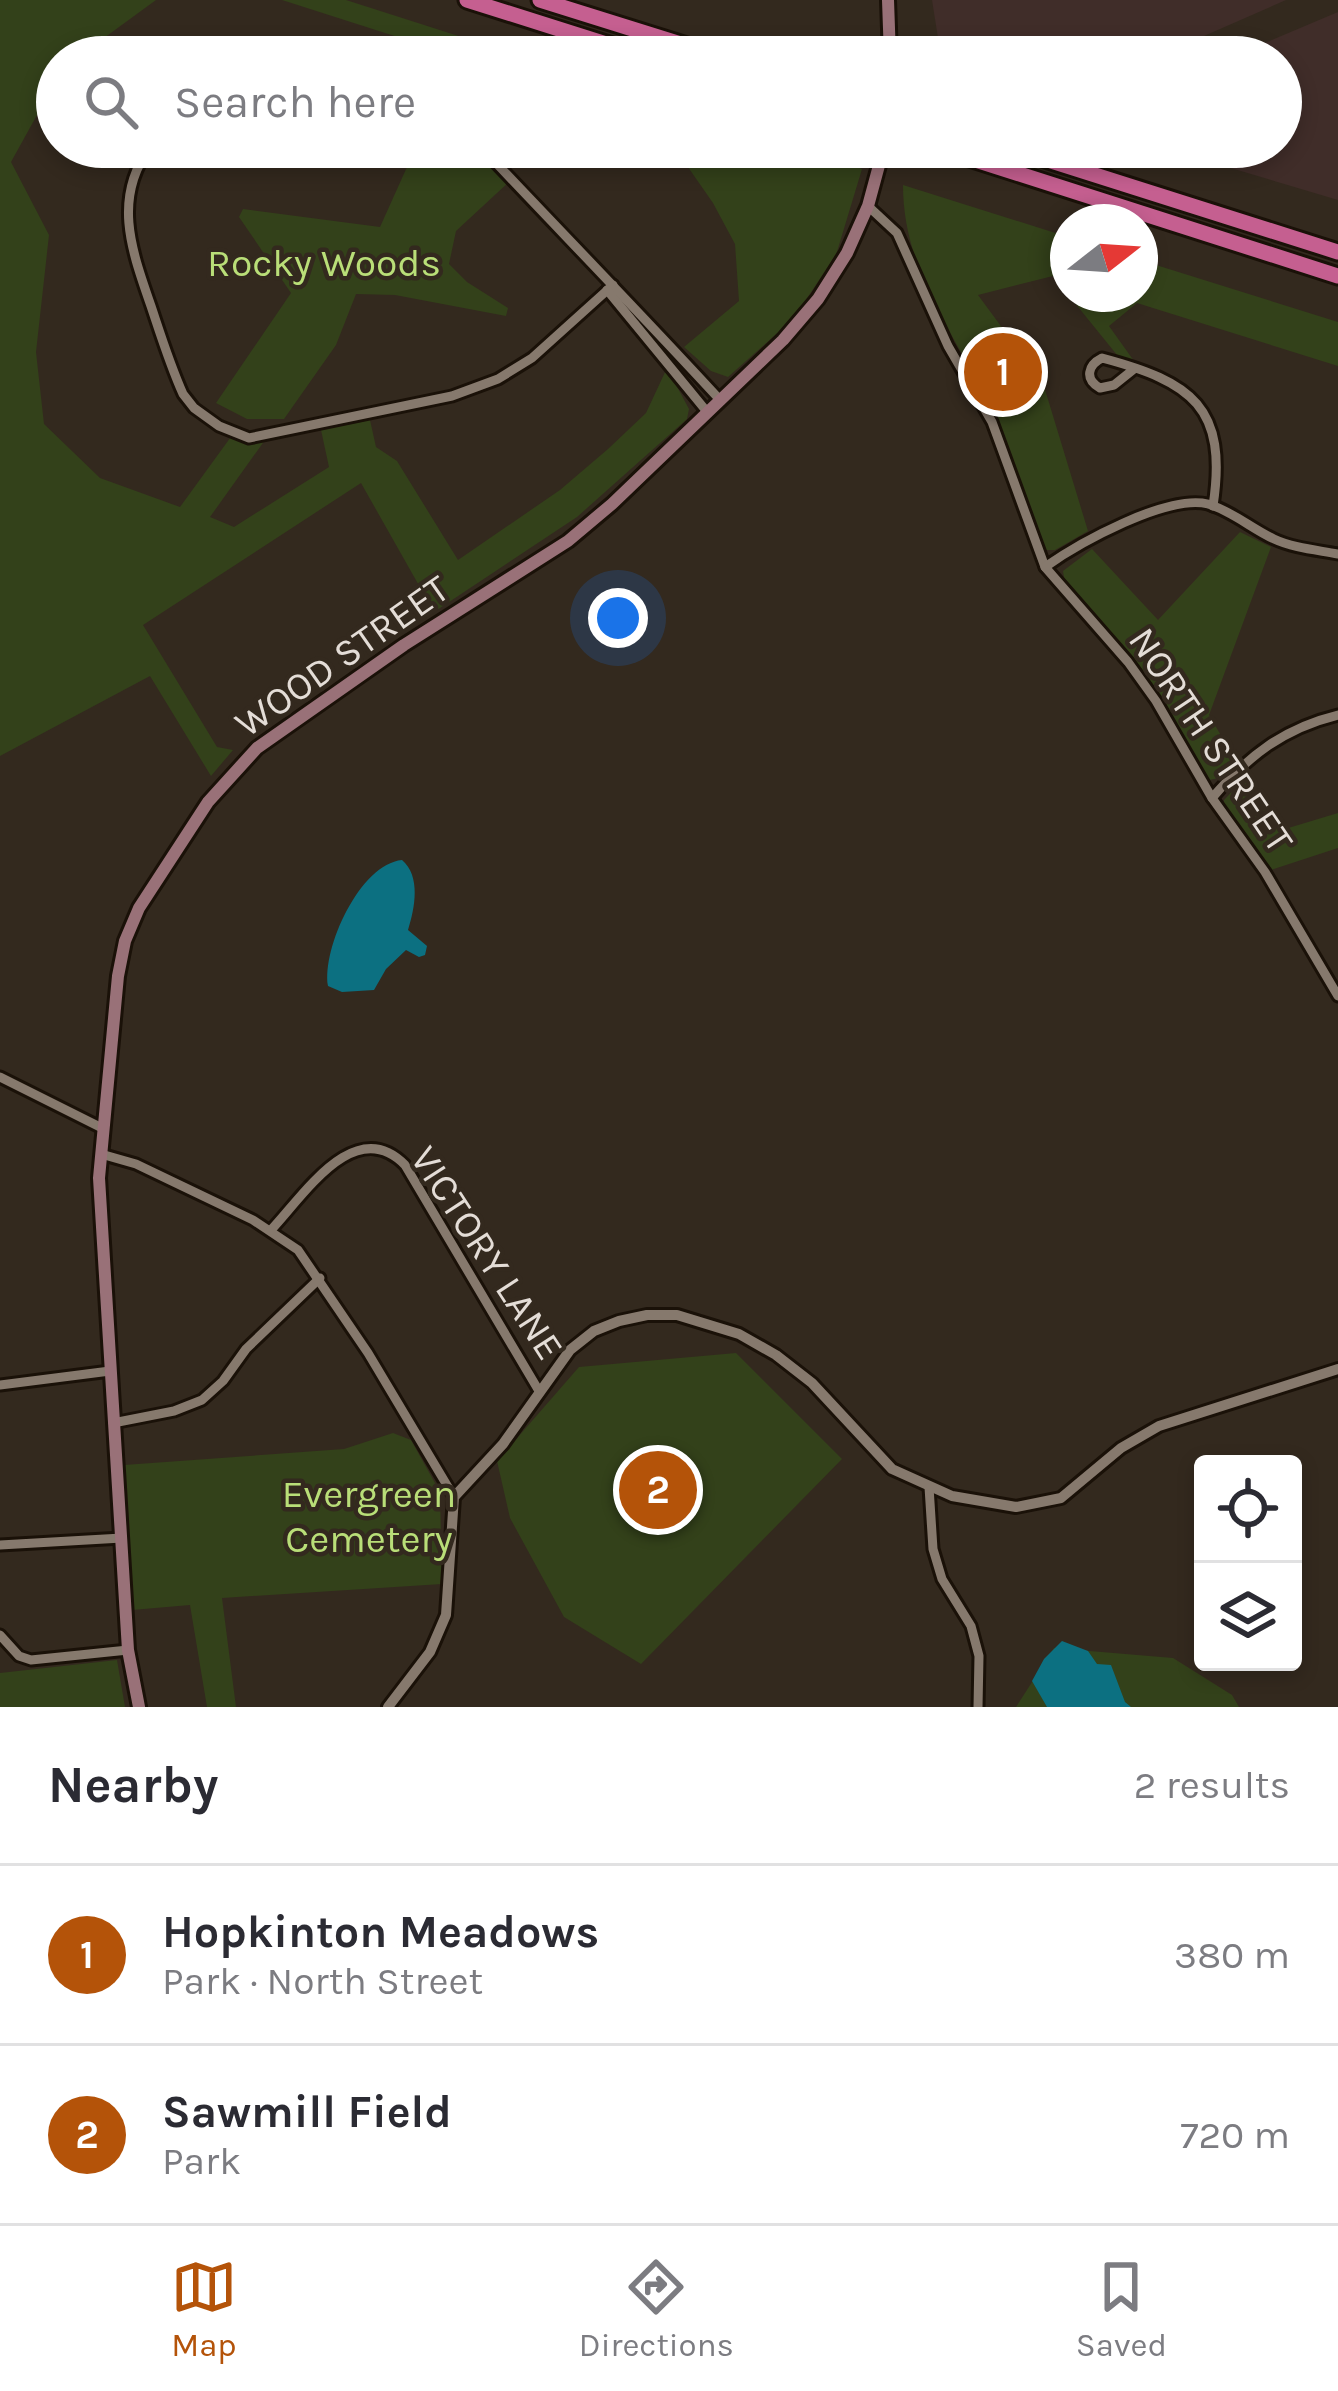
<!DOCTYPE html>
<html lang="en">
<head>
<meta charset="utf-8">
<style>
  :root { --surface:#fff; --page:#f7f7f7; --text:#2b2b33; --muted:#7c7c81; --line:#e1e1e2; --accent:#b45309 }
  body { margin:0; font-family:Karla,sans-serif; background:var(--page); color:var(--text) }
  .controls { position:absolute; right:36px; bottom:36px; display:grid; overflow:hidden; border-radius:12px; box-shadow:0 6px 18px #0003 }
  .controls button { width:108px; height:108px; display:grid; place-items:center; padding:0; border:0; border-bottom:3px solid var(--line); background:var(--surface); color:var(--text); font:60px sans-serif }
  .compass { position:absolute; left:1050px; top:204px; width:108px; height:108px; border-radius:50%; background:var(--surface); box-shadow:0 6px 18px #0003; rotate:73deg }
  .you { position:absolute; left:618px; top:618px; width:42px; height:42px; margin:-30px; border:9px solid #fff; border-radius:50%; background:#1a73e8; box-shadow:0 0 0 18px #1a73e833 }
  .badge { display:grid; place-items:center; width:78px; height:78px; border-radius:50%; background:var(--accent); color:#fff; font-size:39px; font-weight:700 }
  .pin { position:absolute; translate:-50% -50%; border:6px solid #fff; box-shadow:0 3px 12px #0006 }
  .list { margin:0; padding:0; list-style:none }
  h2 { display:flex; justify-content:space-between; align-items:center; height:156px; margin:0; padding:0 48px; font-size:51px }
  h2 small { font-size:39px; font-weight:400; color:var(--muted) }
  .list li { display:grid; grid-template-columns:78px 1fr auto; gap:36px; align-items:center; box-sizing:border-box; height:180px; padding:0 48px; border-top:3px solid var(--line) }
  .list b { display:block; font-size:45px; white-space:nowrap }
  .list p { margin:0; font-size:39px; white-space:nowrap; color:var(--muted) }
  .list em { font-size:39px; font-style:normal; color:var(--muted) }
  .icon { flex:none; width:66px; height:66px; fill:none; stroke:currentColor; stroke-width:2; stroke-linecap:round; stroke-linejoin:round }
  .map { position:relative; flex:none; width:1338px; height:1707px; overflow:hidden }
  .search { position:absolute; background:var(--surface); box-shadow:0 6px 18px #0003; left:36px; right:36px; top:36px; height:132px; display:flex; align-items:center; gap:30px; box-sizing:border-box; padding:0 42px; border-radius:66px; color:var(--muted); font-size:45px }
  .sheet { height:516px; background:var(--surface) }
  nav { display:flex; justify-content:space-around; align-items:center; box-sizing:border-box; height:168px; border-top:3px solid var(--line); background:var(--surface); font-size:33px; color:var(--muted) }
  nav a { display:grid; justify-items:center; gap:6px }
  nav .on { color:var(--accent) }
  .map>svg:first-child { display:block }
  .industrial { fill:#402d29 }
  .green { fill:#33411a }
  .water { fill:#0c7081 }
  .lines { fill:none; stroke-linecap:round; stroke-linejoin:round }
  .minor-casing { stroke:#1a1108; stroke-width:15 }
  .tertiary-casing { stroke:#1a1108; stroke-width:16 }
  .secondary-casing { stroke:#1a1108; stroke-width:18 }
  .motorway-casing { stroke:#1a1108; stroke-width:21 }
  .minor { stroke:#86796d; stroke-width:9 }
  .tertiary { stroke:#86796d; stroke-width:10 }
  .secondary { stroke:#997178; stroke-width:12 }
  .motorway { stroke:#c55f90; stroke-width:15 }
  .labels { text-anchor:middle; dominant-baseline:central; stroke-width:9; stroke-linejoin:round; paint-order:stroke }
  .park-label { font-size:39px; fill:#b9de78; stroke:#33291e }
  .street-label { font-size:39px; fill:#e4ddd7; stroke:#33291e }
</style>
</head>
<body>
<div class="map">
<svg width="1338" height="1707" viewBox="0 0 1338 1707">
  <rect width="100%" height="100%" fill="#33291e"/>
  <g class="industrial">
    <path d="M932,0H1286L1156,57H941Z"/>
    <path d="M1338,12V200L1160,147H1281V57H1232Z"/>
  </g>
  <g class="green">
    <path d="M0,0H156L78,57H57V79L11,162L49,235L36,352L44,424L100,478L180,507L233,434L265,440L210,517L234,527L329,467L321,430L370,420L376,447L397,461L458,560L560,490L608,449L646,413L667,368L689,409L687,419L577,517L434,612L361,483L143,625L217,747L233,750L211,776L150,676L0,756Z"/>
    <path d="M282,0H346L524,57H460Z"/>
    <path d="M416,147H480L510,181L456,231L449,264L467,282L508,308L506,316L395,295L356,294L336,345L284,419H247L216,403L291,293L239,217L243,209L380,227Z"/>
    <path d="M674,147H802L862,169L836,255L793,319L728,377L711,371L684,347L739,301L735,244L713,203Z"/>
    <path d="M903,185L1068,237V294H1140V260L1338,322V366L1137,303L1109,326L1134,361L1117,355L1053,276L978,295L1043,383L1088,531L1055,550H1045C1026,516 1020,474 1005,438C970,351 903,283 903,185Z"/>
    <path d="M1240,532L1271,547L1209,715L1236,761L1219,778L1209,780L1142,672L1065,583L1063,571L1092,549L1158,620Z"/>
    <path d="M1246,777L1285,829L1338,813V848L1265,872L1224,807V800Z"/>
    <path d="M736,1353L842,1459L641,1664L564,1617L510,1518L497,1461L579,1367Z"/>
    <path d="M393,1433L411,1440L440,1492L442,1584L222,1598L236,1707H207L190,1605L132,1610L124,1465L344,1449Z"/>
    <path d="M1054,1648L1173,1658L1232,1695L1239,1707H1016Z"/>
    <path d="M117,1660L125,1707H0V1673Z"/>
  </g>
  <g class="water">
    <path d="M402,860C421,876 415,908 408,930L427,946L425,955L419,957L406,950L386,969L374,990L342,992L328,986C322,948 360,864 402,860Z"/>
    <path d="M1062,1641L1088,1651L1097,1664L1111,1665L1125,1702L1131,1707H1047L1032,1681L1044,1659Z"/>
  </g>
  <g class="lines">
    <defs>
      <g id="minor">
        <path d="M150,147C112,199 132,251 151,306C161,336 170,365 183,394L194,408L219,426L249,438L452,396L498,379L532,358L613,285"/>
        <path d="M481,147C561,232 642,315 721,401"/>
        <path d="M868,206L897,233L948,346L992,422L1045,567L1128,662L1156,701L1212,798L1265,872L1338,996"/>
        <path d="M607,290L708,413"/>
        <path d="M1134,369L1114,385L1100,388C1084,379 1088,365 1102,358C1192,382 1228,407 1213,506"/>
        <path d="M1045,567C1079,543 1167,494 1208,504C1232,511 1252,529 1274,539C1293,548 1317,550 1338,554"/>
        <path d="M1212,798C1248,756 1284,728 1338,715"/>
        <path d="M0,1077L102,1128"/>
        <path d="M101,1154L136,1164L253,1220L298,1250L368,1353L454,1497"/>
        <path d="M271,1230C304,1195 355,1114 405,1165L539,1391"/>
        <path d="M0,1385L110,1371"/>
        <path d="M113,1423L174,1411L202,1400L223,1381L246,1349L320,1278"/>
        <path d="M929,1487L933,1549L942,1579L971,1626L979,1656L978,1707"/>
        <path d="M0,1545L122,1538"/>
        <path d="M0,1635L19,1656L31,1660L128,1650"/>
      </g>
      <path id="tertiary" d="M388,1707L430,1652L446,1615L454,1497L503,1444L570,1350L594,1331L619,1321L647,1315H677L739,1334L776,1355L812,1383L892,1469L952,1496L1016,1507L1061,1498L1121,1448L1159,1426L1338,1369"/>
      <g id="secondary">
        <path d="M888,0L890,57"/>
        <path d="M139,1707L128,1650L99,1178L118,976L125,941L139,908L208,802L257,748L404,645L568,541L612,504L783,340L818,299L847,253L868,206L884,147"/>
      </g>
      <g id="motorway">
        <path d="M467,0L647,57"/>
        <path d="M540,0L722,57"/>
        <path d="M935,147L1338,276"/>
        <path d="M1007,147L1338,252"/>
      </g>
    </defs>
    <use href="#minor" class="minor-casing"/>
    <use href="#tertiary" class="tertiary-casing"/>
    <use href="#secondary" class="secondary-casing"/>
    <use href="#motorway" class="motorway-casing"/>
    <use href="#minor" class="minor"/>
    <use href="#tertiary" class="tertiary"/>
    <use href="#secondary" class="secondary"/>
    <use href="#motorway" class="motorway"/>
  </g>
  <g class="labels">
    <g class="park-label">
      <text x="324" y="263">Rocky Woods</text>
      <text x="369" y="1494">Evergreen<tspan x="369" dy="45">Cemetery</tspan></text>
    </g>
    <g class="street-label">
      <text transform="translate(342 656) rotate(-35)">WOOD STREET</text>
      <text transform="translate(1211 740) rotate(56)">NORTH STREET</text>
      <text transform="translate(487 1253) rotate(57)">VICTORY LANE</text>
    </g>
  </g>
</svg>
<div class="controls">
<button><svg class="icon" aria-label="locate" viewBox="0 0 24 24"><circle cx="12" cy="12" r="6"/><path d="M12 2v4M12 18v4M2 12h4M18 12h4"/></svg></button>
<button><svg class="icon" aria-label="layers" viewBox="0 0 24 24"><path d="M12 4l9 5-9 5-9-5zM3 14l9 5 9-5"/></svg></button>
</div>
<svg class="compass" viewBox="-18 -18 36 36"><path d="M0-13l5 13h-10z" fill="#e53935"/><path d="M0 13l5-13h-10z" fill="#7c7c81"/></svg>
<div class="you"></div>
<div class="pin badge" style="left:1003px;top:372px">1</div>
<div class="pin badge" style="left:658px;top:1490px">2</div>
<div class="search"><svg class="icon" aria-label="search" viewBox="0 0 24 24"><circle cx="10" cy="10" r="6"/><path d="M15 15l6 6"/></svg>Search here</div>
</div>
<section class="sheet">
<h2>Nearby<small>2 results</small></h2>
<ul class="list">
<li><span class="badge">1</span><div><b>Hopkinton Meadows</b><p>Park · North Street</p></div><em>380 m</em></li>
<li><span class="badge">2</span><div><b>Sawmill Field</b><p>Park</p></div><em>720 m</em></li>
</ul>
</section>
<nav>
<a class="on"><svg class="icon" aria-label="map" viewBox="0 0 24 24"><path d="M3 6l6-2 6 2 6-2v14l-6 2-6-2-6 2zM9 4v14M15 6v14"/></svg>Map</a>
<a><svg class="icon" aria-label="directions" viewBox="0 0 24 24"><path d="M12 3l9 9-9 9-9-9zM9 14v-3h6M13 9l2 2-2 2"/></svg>Directions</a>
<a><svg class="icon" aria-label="saved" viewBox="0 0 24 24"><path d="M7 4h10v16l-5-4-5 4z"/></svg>Saved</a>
</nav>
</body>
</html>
